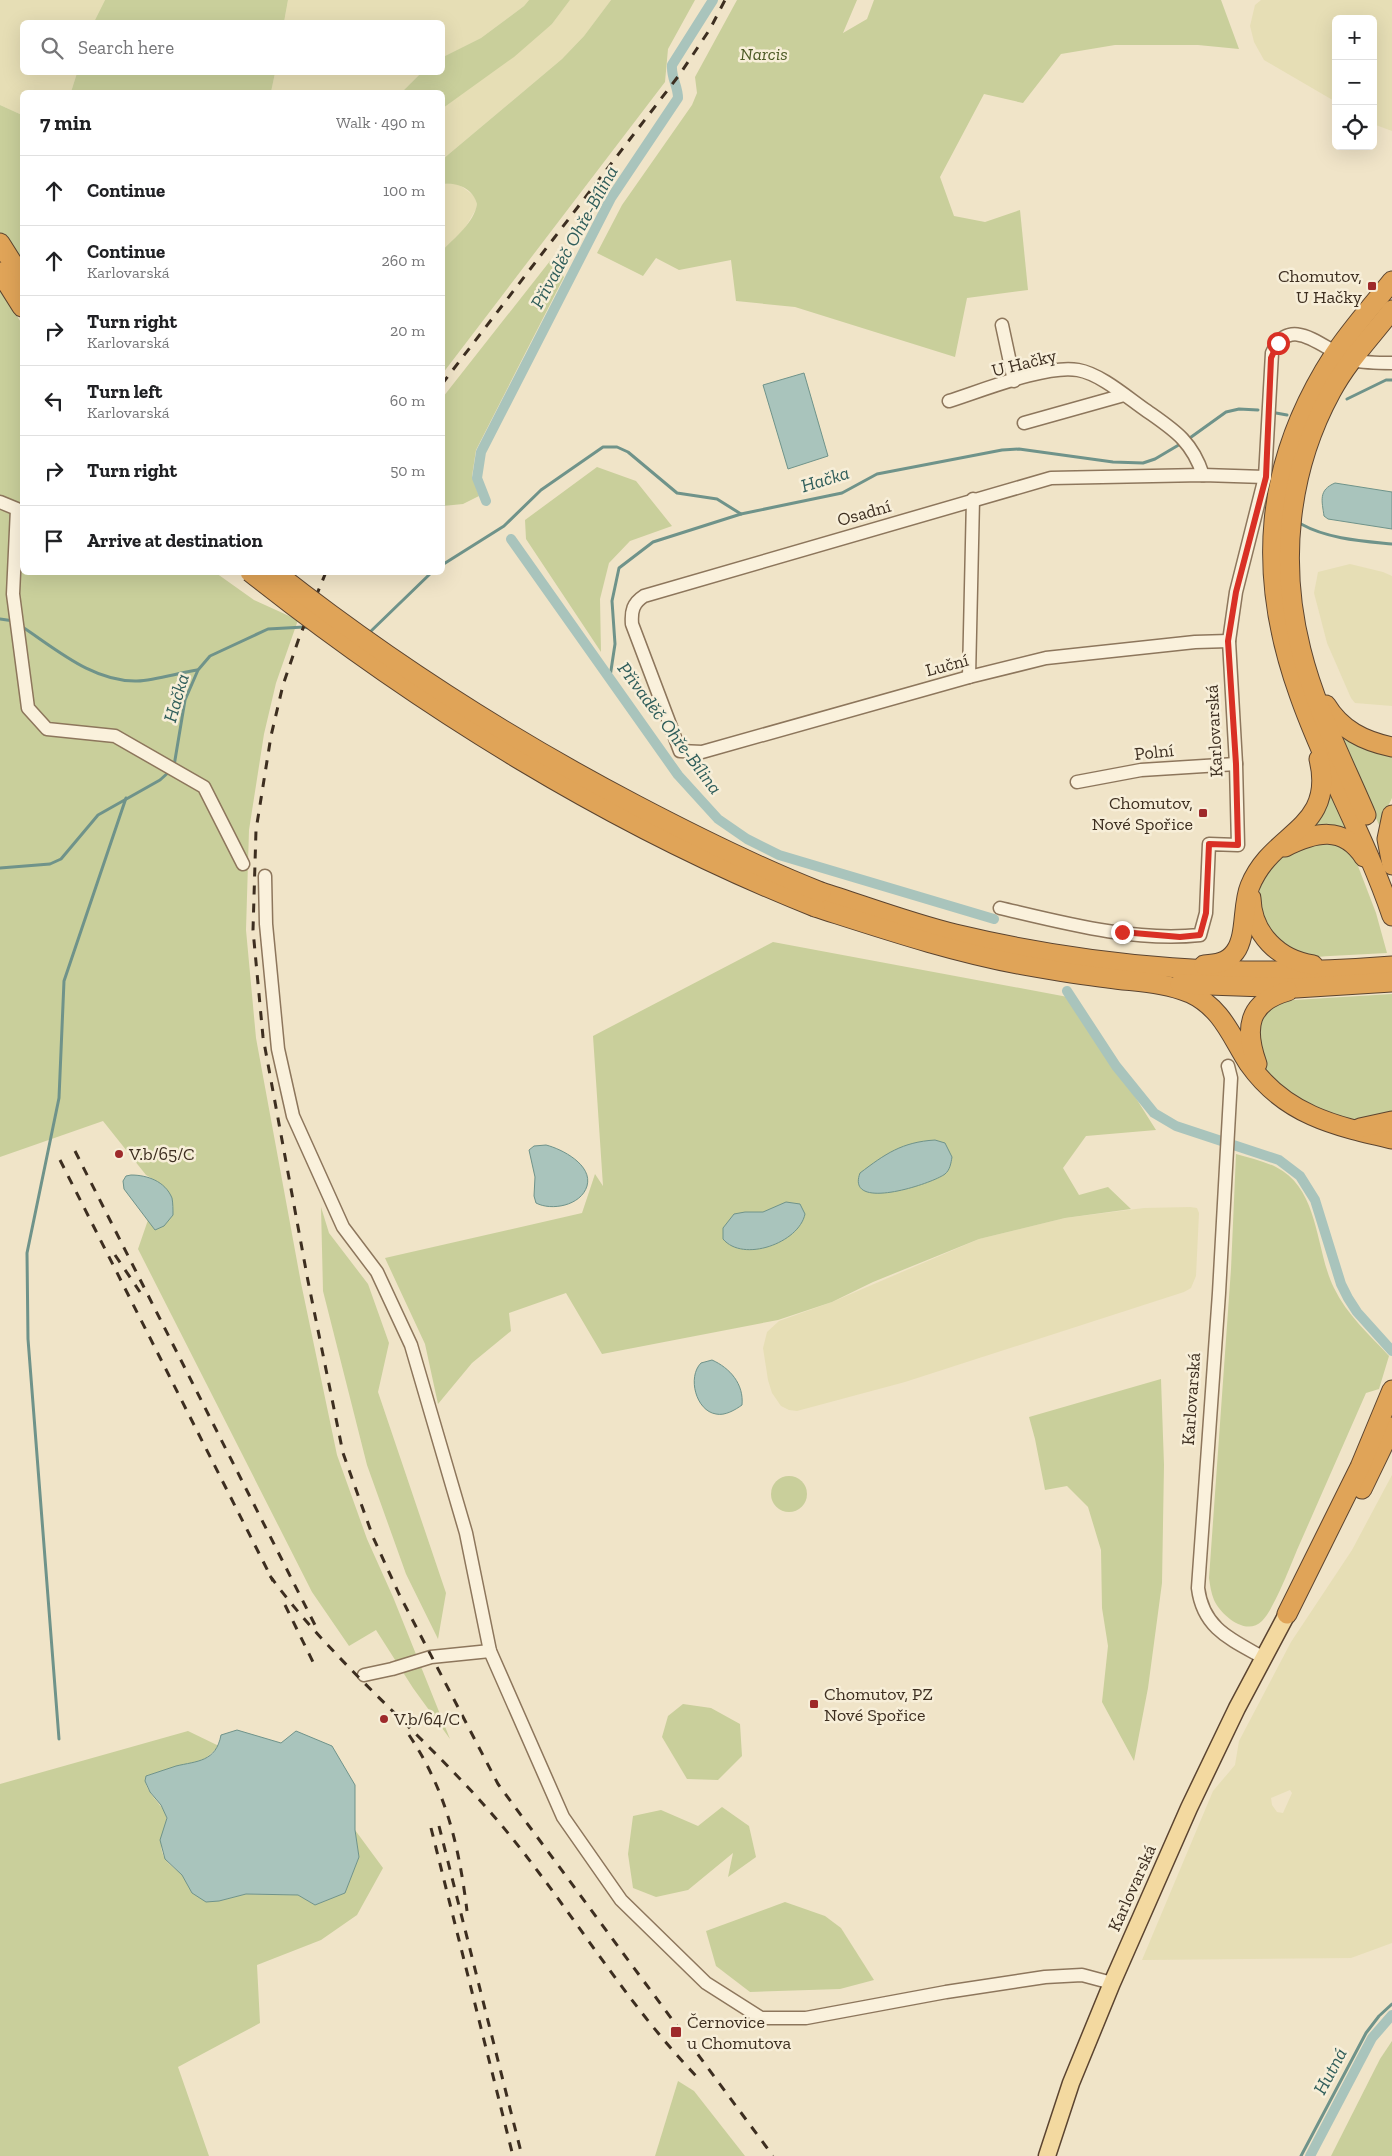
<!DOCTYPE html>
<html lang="en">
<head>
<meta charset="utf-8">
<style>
  :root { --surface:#fff; --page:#f2f2f2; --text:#202124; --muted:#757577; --line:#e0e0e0 }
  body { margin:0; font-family:"Zilla Slab",serif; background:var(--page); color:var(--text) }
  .controls { position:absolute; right:15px; top:15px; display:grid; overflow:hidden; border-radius:8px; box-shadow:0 5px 20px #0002 }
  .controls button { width:45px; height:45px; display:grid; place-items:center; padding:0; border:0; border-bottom:1px solid var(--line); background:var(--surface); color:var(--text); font:25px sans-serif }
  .stop { position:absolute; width:15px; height:15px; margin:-11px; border:4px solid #d93025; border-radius:50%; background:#fff }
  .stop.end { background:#d93025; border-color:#fff; box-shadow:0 1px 5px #0008 }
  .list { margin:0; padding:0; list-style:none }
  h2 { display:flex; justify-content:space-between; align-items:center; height:65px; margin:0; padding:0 20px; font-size:21px }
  h2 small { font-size:16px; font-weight:400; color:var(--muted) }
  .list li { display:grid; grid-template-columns:32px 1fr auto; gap:15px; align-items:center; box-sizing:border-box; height:70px; padding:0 20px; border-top:1px solid var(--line) }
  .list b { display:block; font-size:19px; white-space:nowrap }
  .list p { margin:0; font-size:16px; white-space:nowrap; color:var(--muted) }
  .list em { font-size:16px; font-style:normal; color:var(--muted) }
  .icon { flex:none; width:28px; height:28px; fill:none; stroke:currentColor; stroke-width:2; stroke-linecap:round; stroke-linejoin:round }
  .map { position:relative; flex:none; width:1392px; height:2156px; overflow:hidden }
  .search { position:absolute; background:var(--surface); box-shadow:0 5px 20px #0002; left:20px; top:20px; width:425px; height:55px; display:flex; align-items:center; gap:12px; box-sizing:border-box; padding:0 18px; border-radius:8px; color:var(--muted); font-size:19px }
  .panel { position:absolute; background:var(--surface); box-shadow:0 5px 20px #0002; left:20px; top:90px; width:425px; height:485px; border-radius:8px }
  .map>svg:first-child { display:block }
  .farmland { fill:#e6deb5; fill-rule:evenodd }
  .green { fill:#c9cf9b }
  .water { fill:#a9c4bc; stroke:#6f938a }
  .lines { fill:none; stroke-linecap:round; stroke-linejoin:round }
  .stream { stroke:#6f938a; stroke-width:3 }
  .canal { stroke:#a9c4bc; stroke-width:10 }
  .minor-casing { stroke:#8d765c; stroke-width:15 }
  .major-casing { stroke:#5b4430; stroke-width:19 }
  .highway-casing { stroke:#5b4430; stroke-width:21 }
  .minor { stroke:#faf1dc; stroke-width:12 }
  .major { stroke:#f3d9a0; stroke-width:16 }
  .highway { stroke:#e0a458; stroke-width:19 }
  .rail { stroke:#3d2e20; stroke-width:3; stroke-dasharray:9 9; stroke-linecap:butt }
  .highway-bridge-casing { stroke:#5b4430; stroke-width:21; stroke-linecap:butt }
  .highway-bridge { stroke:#e0a458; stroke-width:19 }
  .route { stroke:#d93025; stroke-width:6 }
  .poi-dot { fill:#9e2a2b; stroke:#f7eed8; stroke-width:2 }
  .labels { text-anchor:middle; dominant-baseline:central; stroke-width:5; stroke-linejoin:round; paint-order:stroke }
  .park-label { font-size:18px; font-style:italic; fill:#4d5a26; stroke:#f7eed8 }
  .poi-label { font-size:18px; fill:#3d2e20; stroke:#f7eed8; text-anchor:start }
  .street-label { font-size:18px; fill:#3d2e20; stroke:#f7eed8 }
  .water-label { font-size:19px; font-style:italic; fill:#2f5d5a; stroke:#f7eed8 }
</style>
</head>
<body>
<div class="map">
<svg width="1392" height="2156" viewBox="0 0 1392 2156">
  <rect width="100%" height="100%" fill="#f0e4c8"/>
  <g class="farmland">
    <path d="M0,0H105L94,22H22V72L77,73L71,92H22V115L0,105Z"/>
    <path d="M288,0H529L524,6L481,38L443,57L442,22H284Z"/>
    <path d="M570,0H611L584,36L562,59L443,159L442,108L552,24Z"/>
    <path d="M1261,0H1392V131L1373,124V19H1336V102L1264,60L1254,42L1250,26L1255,5Z"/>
    <path d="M275,73H421L402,92H271Z"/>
    <path d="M453,183L461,186L474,196L477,204L476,209L465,228L443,250V184Z"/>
    <path d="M1350,564L1383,572L1392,576V706L1355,703L1351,698L1327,643L1314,593L1318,572Z"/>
    <path d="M1190,1207L1197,1208L1199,1213L1196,1276L1191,1288L1184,1292L905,1382L797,1411L789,1410L781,1406L772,1393L768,1380L763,1348L767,1332L779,1321L832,1302L979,1239L1065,1218L1144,1208Z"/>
    <path d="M1392,1475V1943L1351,1958L1142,1960L1213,1791L1235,1765L1239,1741L1291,1642L1352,1550ZM1290,1790L1292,1793L1283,1813L1277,1812L1272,1805L1271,1798Z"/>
  </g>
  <g class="green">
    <path d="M105,0H288L284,22H94Z"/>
    <path d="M529,0H570L552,24L514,57L443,108L442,92H402L421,73L442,72L443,57L481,38L524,6Z"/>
    <path d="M611,0H695L668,49L665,82L443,373V250C455,237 474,223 477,204C473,188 457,182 443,184V159L562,59L584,36Z"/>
    <path d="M737,0H857L843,33L867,19L874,0H1221L1239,49L1198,45H1115L1061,54L1023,103L984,94L940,177L954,216L985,222L1020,210L1028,290L967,298L955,357L795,307L736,301L731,260L679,270L656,258L643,276L597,253L622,205L692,105L697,93L695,77Z"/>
    <path d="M77,73V72L275,73L271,92H71Z"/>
    <path d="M0,105L22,115V298L11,306L22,324V572L216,573L254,600L298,620L276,683L264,734L249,830L246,930L256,1038L301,1283L337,1455L367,1539L393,1597L450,1739L413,1688L376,1630L349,1646L312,1592L138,1249L148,1220L155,1230L173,1215L172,1198L161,1184L146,1175L103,1121L0,1157Z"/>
    <path d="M550,261L564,277L476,450L472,476L479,496L463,504L443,506V397Z"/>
    <path d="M597,467L636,481L672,526L630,541L609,563L600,599L601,652L526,539L525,520Z"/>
    <path d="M1337,730L1392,754V798L1379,825Z"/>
    <path d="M1327,782L1352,834L1302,833Z"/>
    <path d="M1331,841L1353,853L1376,913L1387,953C1368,954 1349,955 1330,956C1322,956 1314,958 1307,957C1269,951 1245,898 1269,867C1283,849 1311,846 1331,841Z"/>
    <path d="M773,942L1073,998L1156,1130L1086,1136L1063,1168L1079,1195L1108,1187L1131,1209L1065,1218L979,1239L873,1282L832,1302L778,1320L602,1354L566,1293L509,1313L511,1331L472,1363L438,1404L425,1344L385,1258L582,1213L595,1174L603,1186L593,1036Z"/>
    <path d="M1392,994V1113L1354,1123L1299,1103L1271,1078L1265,1068L1261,1057L1257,1022L1278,1001Z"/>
    <path d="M1236,1154C1249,1158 1264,1161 1276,1167C1320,1189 1315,1250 1334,1288C1347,1315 1369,1334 1389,1356L1379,1389L1366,1393C1343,1445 1320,1498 1297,1550C1290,1567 1274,1609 1262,1621C1246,1637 1221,1615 1214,1600C1211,1593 1210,1585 1209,1578L1231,1269Z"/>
    <path d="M321,1207L329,1233L368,1284L389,1343L378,1392L446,1593L438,1639L406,1574L367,1465L323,1291Z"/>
    <path d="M1161,1379L1164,1465L1162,1583L1148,1688L1134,1761L1102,1702L1108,1646L1102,1608L1101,1550L1088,1507L1067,1486L1045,1490L1035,1439L1029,1417Z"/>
    <circle cx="789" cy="1494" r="18"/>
    <path d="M683,1704L711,1708L740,1724L742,1756L718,1780L687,1779L662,1737L668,1716Z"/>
    <path d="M188,1731L219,1746L202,1762L179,1766L146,1776C142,1791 162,1802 166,1816C169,1828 154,1843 166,1860C170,1866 178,1870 183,1876C186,1881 189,1887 192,1893L219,1901L246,1894L298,1895L315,1905L345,1893L359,1857L355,1830L383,1868L357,1915L321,1940L257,1965L260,2023L178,2067L209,2156H0V1784Z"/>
    <path d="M722,1807L749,1826L756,1857L728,1877L733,1853L688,1890L656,1897L633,1888L628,1854L633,1816L661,1810L698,1826Z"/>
    <path d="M785,1902L825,1916L841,1928L874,1980L840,1989L750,1992L716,1966L706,1931Z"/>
    <path d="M1392,2041V2156H1331L1380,2059Z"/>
    <path d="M678,2081L694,2091L745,2156H655Z"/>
  </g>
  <g class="water">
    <path d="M804,373L828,456L788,469L763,385Z"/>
    <path d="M1335,483L1392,492V529L1328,519L1324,516C1322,501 1318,490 1335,483Z"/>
    <path d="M935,1140L945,1143L952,1157C951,1163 950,1170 945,1174C934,1183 845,1213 860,1173C885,1154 902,1142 935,1140Z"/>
    <path d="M546,1145C562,1149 593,1165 587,1186C581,1206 551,1211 536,1203L534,1196L535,1177L529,1150L534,1146Z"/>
    <path d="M131,1175C147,1175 165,1181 172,1198C173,1203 173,1210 173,1215L164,1226L155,1230L124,1189L123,1181L126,1176Z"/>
    <path d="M786,1202L800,1204L805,1214C799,1243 743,1263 723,1239V1228L734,1214L745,1212H763Z"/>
    <path d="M712,1360C730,1368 744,1384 742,1405C735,1410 725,1416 716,1414C696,1411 687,1377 701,1363Z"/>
    <path d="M237,1730L281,1743L296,1731L332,1746L355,1785V1830L359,1857L345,1893L315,1905L298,1895L246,1894L219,1901L206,1902L192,1893L182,1875L165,1859L160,1840L167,1818L161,1805L150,1792L145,1781L146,1776C156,1773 166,1769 176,1766C197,1761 216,1762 221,1735Z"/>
  </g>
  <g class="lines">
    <g class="stream">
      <path d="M1347,399L1386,380H1392"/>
      <path d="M1276,413L1287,415"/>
      <path d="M1187,440L1226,412L1239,409L1258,410"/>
      <path d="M1301,524C1328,539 1362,541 1392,544"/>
      <path d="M442,565L504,526L541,490L603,447H617L628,452L677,493L717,499L741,514L842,493L877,474L1002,450L1019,449L1113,462L1143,463L1155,459L1182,443"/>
      <path d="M0,619L14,621"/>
      <path d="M21,626C56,649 93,682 137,681C156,680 178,673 197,670"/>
      <path d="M369,633L432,572"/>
      <path d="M610,677L615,644L612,601L619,568L653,542L741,514"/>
      <path d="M174,766L185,700L198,670L210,656L268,629L304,627L309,628"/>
      <path d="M0,868L50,864L61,859L98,815L160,780L170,771"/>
      <path d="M59,1739L28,1339L27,1253L59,1098L64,981L126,798"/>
      <path d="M1301,2156L1366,2033L1379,2016L1392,2004"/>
    </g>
    <g class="canal">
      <path d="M486,501L477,478L481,452L611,198L678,98C678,86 671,78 672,65L713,0"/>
      <path d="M511,539L678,775L718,819L747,839L779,855L994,919"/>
      <path d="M1067,991L1116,1066L1154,1113L1176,1126L1279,1160L1300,1176L1315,1200L1341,1284L1348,1298L1357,1312L1392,1351"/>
      <path d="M1310,2156L1372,2038L1392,2015"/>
    </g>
    <defs>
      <g id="minor">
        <path d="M1002,325L1014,381"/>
        <path d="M949,401C981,391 1047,364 1078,370C1101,374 1128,398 1147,411C1174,430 1192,441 1203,475"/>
        <path d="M1024,423L1124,395"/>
        <path d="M0,502L17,509L13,594L28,708L47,729L115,736L204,787L243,864"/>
        <path d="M1229,641L1195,642L1046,658L969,677L702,752L680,751L632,624C631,611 633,603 644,596L1051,478L1203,475L1265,477"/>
        <path d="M969,677L973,499"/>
        <path d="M1077,782L1141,770L1236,764"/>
        <path d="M265,876L266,924L278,1049L293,1116L343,1227L377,1272L411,1345L466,1533L490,1651L563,1817L621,1900L706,1983L761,2018H806L946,1992L1045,1977L1082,1975L1112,1983"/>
        <path d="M1000,908C1064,923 1134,942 1200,935L1206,913L1209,844L1238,845L1236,764L1229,641L1236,592L1265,477L1272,353C1291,310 1327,354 1353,360C1365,363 1379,363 1392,363"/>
        <path d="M1228,1066L1231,1078L1219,1293L1198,1588C1203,1629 1232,1640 1264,1658"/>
        <path d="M364,1675L392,1669L431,1657L490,1651"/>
      </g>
      <path id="major" d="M1047,2156L1071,2083L1112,1983L1189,1808L1237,1708L1287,1614"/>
      <g id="highway">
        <path d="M0,243L22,278"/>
        <path d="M0,272L22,307"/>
        <path d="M1392,281C1373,305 1351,329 1334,355C1264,463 1256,574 1299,694C1325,769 1366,839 1392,916"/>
        <path d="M1326,705C1341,730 1364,741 1392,747"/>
        <path d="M1366,815C1343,761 1315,707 1301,650C1279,563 1288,471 1331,392C1347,362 1371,337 1392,310"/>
        <path d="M1392,815L1387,839L1392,865"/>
        <path d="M1285,847C1315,832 1343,825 1364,857"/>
        <path d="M821,892C865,906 910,923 955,934C1102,969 1241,978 1392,966"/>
        <path d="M1251,898C1252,934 1279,960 1313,965"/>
        <path d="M815,907C884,929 952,952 1023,965C1051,970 1080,975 1108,978C1136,982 1164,982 1190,993C1222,1008 1231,1036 1249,1064C1285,1115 1335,1126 1392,1139"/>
        <path d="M1204,965C1216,964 1227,963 1235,952C1247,936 1242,905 1250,886C1272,831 1336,830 1319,759"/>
        <path d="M1180,984L1296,988L1392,982"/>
        <path d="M1257,1064C1244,1028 1248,1002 1288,991"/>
        <path d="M1360,1128L1392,1121"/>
        <path d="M1362,1489L1392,1427"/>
        <path d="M1287,1614L1360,1467L1392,1390"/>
      </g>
    </defs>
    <use href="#minor" class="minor-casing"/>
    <use href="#major" class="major-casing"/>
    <use href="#highway" class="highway-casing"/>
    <use href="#minor" class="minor"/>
    <use href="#major" class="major"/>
    <use href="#highway" class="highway"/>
    <g class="rail">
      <path d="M442,384L680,74L710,29L725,0"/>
      <path d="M326,572L299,638L283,685L271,736L256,830L253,930L263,1037L308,1281L343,1453L373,1537L399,1594L498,1784L773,2156"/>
      <path d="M75,1151L316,1627"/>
      <path d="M60,1160L273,1581"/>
      <path d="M115,1255L140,1292"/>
      <path d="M270,1576C336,1666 426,1736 498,1821C569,1905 623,2001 700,2080"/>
      <path d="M285,1605L314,1664"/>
      <path d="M409,1735C446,1790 459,1846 467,1911"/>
      <path d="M439,1826L522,2156"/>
      <path d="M431,1828L513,2156"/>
    </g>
    <defs>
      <g id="highway-bridge">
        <path d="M250,572C420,707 614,827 815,907"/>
        <path d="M275,572C388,661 510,739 636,805C697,837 757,867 821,892"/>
      </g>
    </defs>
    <use href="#highway-bridge" class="highway-bridge-casing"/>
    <use href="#highway-bridge" class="highway-bridge"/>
  </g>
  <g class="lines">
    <path class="route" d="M1122,932L1180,937L1200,935L1206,913L1209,844L1238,845L1236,764L1228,641L1236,592L1266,477L1271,358L1278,343"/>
  </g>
  <g class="poi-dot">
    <rect x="1367" y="281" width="10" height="10" rx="2.5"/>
    <rect x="1198" y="808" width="10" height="10" rx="2.5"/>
    <circle cx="119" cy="1154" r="5"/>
    <rect x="809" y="1699" width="10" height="10" rx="2.5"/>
    <circle cx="384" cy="1719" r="5"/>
    <rect x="670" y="2026" width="12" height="12" rx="2.5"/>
  </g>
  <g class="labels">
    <g class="park-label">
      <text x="764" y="54">Narcis</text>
    </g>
    <g class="poi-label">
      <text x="1362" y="276" text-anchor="end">Chomutov,<tspan x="1362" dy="21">U Hačky</tspan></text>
      <text x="1193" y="803" text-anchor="end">Chomutov,<tspan x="1193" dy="21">Nové Spořice</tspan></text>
      <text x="129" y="1154">V.b/65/C</text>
      <text x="824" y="1694">Chomutov, PZ<tspan x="824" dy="21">Nové Spořice</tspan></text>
      <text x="394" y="1719">V.b/64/C</text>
      <text x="687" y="2022">Černovice<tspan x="687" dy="21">u Chomutova</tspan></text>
    </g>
    <g class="street-label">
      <text transform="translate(1024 363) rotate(-14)">U Hačky</text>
      <text transform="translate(864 513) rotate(-16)">Osadní</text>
      <text transform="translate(947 665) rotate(-15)">Luční</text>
      <text transform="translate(1214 731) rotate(-93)">Karlovarská</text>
      <text transform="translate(1154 752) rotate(-6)">Polní</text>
      <text transform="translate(1191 1399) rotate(-86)">Karlovarská</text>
      <text transform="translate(1132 1888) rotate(-66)">Karlovarská</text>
    </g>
    <g class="water-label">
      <text transform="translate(574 237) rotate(-61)">Přivaděč Ohře-Bílina</text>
      <text transform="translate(825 479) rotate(-17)">Hačka</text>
      <text transform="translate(176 698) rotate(-74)">Hačka</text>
      <text transform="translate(670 728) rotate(53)">Přivaděč Ohře-Bílina</text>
      <text transform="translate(1330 2071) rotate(-62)">Hutná</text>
    </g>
  </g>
</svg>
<div class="controls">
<button>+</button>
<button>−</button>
<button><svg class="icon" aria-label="locate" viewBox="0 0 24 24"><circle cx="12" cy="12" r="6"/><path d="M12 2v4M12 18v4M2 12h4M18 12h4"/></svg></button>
</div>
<div class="stop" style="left:1278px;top:343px"></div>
<div class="stop end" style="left:1122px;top:932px"></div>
<div class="search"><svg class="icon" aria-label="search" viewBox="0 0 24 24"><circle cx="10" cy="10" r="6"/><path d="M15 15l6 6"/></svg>Search here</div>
<section class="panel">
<h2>7 min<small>Walk · 490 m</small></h2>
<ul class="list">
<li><svg class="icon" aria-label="ahead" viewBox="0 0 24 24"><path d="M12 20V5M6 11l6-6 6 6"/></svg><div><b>Continue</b></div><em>100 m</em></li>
<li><svg class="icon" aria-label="ahead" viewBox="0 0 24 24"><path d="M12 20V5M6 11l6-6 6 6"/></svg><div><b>Continue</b><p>Karlovarská</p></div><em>260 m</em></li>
<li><svg class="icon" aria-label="right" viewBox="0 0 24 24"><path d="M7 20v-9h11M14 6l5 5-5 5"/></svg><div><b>Turn right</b><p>Karlovarská</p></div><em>20 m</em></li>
<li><svg class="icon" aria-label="left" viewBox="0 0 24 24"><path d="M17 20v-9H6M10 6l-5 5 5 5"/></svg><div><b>Turn left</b><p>Karlovarská</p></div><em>60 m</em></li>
<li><svg class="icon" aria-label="right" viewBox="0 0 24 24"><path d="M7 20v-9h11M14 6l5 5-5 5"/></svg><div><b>Turn right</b></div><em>50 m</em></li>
<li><svg class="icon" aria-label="arrive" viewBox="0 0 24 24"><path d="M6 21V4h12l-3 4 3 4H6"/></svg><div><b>Arrive at destination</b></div></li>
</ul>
</section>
</div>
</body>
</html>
